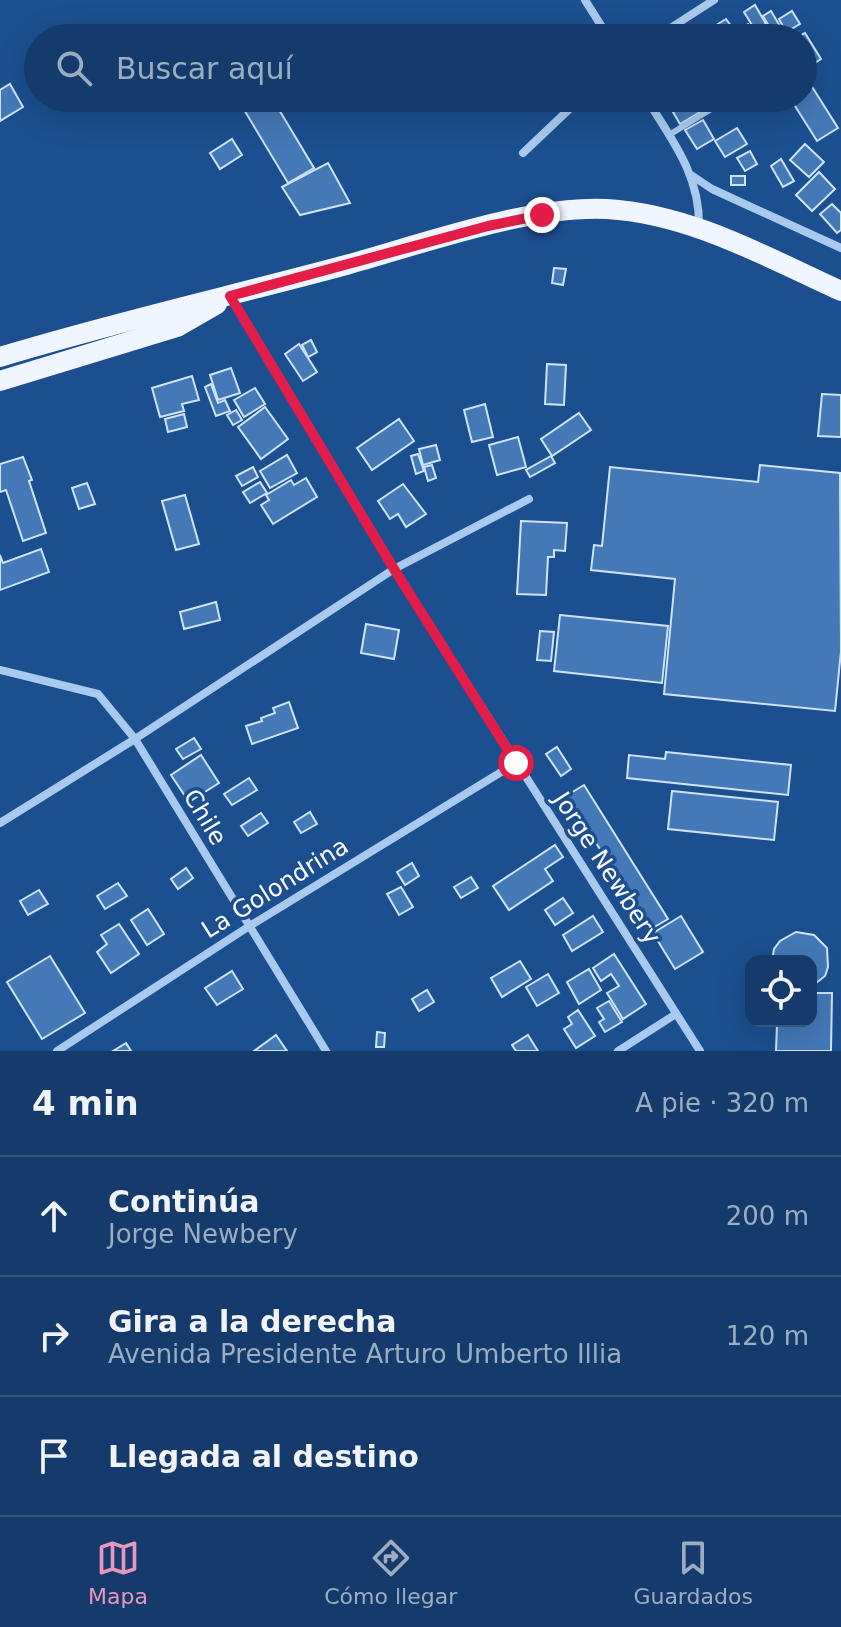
<!DOCTYPE html>
<html lang="es">
<head>
<meta charset="utf-8">
<style>
  :root { --surface:#143b6b; --page:#1d4271; --text:#f1f3f6; --muted:#9dadc1; --line:#33557e; --accent:#e797bd }
  body { margin:0; font-family:"DejaVu Sans",sans-serif; background:var(--page); color:var(--text) }
  .controls { position:absolute; right:24px; bottom:24px; display:grid; overflow:hidden; border-radius:16px; box-shadow:0 8px 32px #0002 }
  .controls button { width:72px; height:72px; display:grid; place-items:center; padding:0; border:0; border-bottom:2px solid var(--line); background:var(--surface); color:var(--text); font:40px sans-serif }
  .stop { position:absolute; width:24px; height:24px; margin:-18px; border:6px solid #e11d48; border-radius:50%; background:#fff }
  .stop.end { background:#e11d48; border-color:#fff; box-shadow:0 2px 8px #0008 }
  .list { margin:0; padding:0; list-style:none }
  h2 { display:flex; justify-content:space-between; align-items:center; height:104px; margin:0; padding:0 32px; font-size:34px }
  h2 small { font-size:26px; font-weight:400; color:var(--muted) }
  .list li { display:grid; grid-template-columns:52px 1fr auto; gap:24px; align-items:center; box-sizing:border-box; height:120px; padding:0 32px; border-top:2px solid var(--line) }
  .list b { display:block; font-size:30px; white-space:nowrap }
  .list p { margin:0; font-size:26px; white-space:nowrap; color:var(--muted) }
  .list em { font-size:26px; font-style:normal; color:var(--muted) }
  .icon { flex:none; width:44px; height:44px; fill:none; stroke:currentColor; stroke-width:2; stroke-linecap:round; stroke-linejoin:round }
  .map { position:relative; flex:none; width:841px; height:1051px; overflow:hidden }
  .search { position:absolute; background:var(--surface); box-shadow:0 8px 32px #0002; left:24px; right:24px; top:24px; height:88px; display:flex; align-items:center; gap:20px; box-sizing:border-box; padding:0 28px; border-radius:44px; color:var(--muted); font-size:30px }
  .sheet { height:464px; background:var(--surface) }
  nav { display:flex; justify-content:space-around; align-items:center; box-sizing:border-box; height:112px; border-top:2px solid var(--line); background:var(--surface); font-size:22px; color:var(--muted) }
  nav a { display:grid; justify-items:center; gap:4px }
  nav .on { color:var(--accent) }
  .map>svg:first-child { display:block }
  .building { fill:#4478b7; stroke:#cfe3fa; stroke-width:2 }
  .lines { fill:none; stroke-linecap:round; stroke-linejoin:round }
  .service { stroke:#a9c9ee; stroke-width:6 }
  .minor { stroke:#a9c9ee; stroke-width:8 }
  .primary { stroke:#f0f6ff; stroke-width:20 }
  .route { stroke:#e11d48; stroke-width:10 }
  .labels { text-anchor:middle; dominant-baseline:central; stroke-width:7; stroke-linejoin:round; paint-order:stroke }
  .street-label { font-size:24px; fill:#fff; stroke:#1b4f8f }
</style>
</head>
<body>
<div class="map">
<svg width="841" height="1051" viewBox="0 0 841 1051">
  <rect width="100%" height="100%" fill="#1b4f8f"/>
  <g class="building">
    <path d="M755,5L766,24L755,30L744,12Z"/>
    <path d="M771,11L787,38H776L763,16Z"/>
    <path d="M792,11L800,24L786,32L779,19Z"/>
    <path d="M726,19L731,26L717,34L713,27Z"/>
    <path d="M748,24L754,34L748,38H738L734,32Z"/>
    <path d="M225,26L233,38H206Z"/>
    <path d="M805,33L821,59L809,67L803,57V38H797Z"/>
    <path d="M804,74L838,128L817,141L790,98H803Z"/>
    <path d="M10,84L23,107L0,121V90Z"/>
    <path d="M237,98H272L314,168L288,183Z"/>
    <path d="M667,98H685L672,106Z"/>
    <path d="M702,98H715L716,100L705,108L699,100Z"/>
    <path d="M692,100L700,112L680,124L673,112Z"/>
    <path d="M703,120L714,139L697,149L685,130Z"/>
    <path d="M737,128L747,144L725,157L715,141Z"/>
    <path d="M232,139L242,155L220,169L210,153Z"/>
    <path d="M805,144L824,162L809,177L790,160Z"/>
    <path d="M750,151L757,164L745,171L737,158Z"/>
    <path d="M781,159L794,181L783,187L771,166Z"/>
    <path d="M328,163L350,203L300,215L282,187Z"/>
    <path d="M819,172L835,189L812,211L796,195Z"/>
    <rect x="731" y="176" width="14" height="9"/>
    <path d="M832,204L841,213V230L837,233L820,214Z"/>
    <path d="M554,268L566,269L563,285L552,283Z"/>
    <path d="M311,340L317,352L308,357L302,345Z"/>
    <path d="M299,344L317,372L303,381L285,354Z"/>
    <path d="M547,364L566,365L564,405L545,404Z"/>
    <path d="M231,368L240,393L218,400L210,375Z"/>
    <path d="M192,376L199,400L182,404L184,411L160,417L152,388Z"/>
    <path d="M211,384L218,403L225,400L230,411L216,416L205,387Z"/>
    <path d="M255,388L265,404L244,417L234,400Z"/>
    <path d="M822,394L841,395V437L818,436Z"/>
    <path d="M485,404L493,437L472,442L464,410Z"/>
    <path d="M265,407L288,439L261,459L238,427Z"/>
    <path d="M236,410L242,420L233,425L227,415Z"/>
    <path d="M579,413L591,430L552,456L541,439Z"/>
    <path d="M184,414L187,427L168,432L165,419Z"/>
    <path d="M399,419L414,441L372,470L357,448Z"/>
    <path d="M518,437L526,467L497,475L489,445Z"/>
    <path d="M436,445L440,460L423,465L419,449Z"/>
    <path d="M418,454L424,471L416,474L411,456Z"/>
    <path d="M287,455L297,473L270,488L260,471Z"/>
    <path d="M551,456L555,463L530,477L526,470Z"/>
    <path d="M23,457L32,480L29,481L46,533L23,541L6,490L0,492V464Z"/>
    <path d="M432,465L436,478L428,481L424,467Z"/>
    <path d="M760,465L840,473L841,651L835,711L664,694L675,579L591,570L594,545L602,546L610,467L758,482Z"/>
    <path d="M253,467L258,477L242,486L236,476Z"/>
    <path d="M306,478L317,497L273,524L261,505L269,500L266,495L291,480L294,485Z"/>
    <path d="M260,482L267,493L250,503L243,492Z"/>
    <path d="M87,483L95,504L79,509L72,488Z"/>
    <path d="M403,484L426,514L406,527L398,514L390,519L378,501Z"/>
    <path d="M185,495L199,544L176,550L162,501Z"/>
    <path d="M521,521L567,523L565,551L554,550V557H548L546,595L517,594Z"/>
    <path d="M41,549L49,572L0,590V555L3,563Z"/>
    <path d="M216,602L220,620L184,629L180,612Z"/>
    <path d="M560,615L668,626L662,683L554,671Z"/>
    <path d="M366,624L399,630L394,659L361,653Z"/>
    <path d="M540,631L554,632L551,661L537,660Z"/>
    <path d="M289,702L298,728L252,744L246,726L262,721L261,718L275,713L273,708Z"/>
    <path d="M194,738L201,749L183,759L176,749Z"/>
    <path d="M557,747L571,769L561,776L546,754Z"/>
    <path d="M666,752L791,765L788,795L627,778L629,755L665,759Z"/>
    <path d="M201,755L219,783L189,802L171,775Z"/>
    <path d="M249,778L257,790L232,805L224,794Z"/>
    <path d="M584,785L668,919L651,929L566,796Z"/>
    <path d="M672,791L778,802L774,840L668,829Z"/>
    <path d="M310,812L317,824L301,833L294,822Z"/>
    <path d="M261,813L268,823L248,836L241,826Z"/>
    <path d="M555,845L563,857L545,869L553,881L509,910L493,886Z"/>
    <path d="M412,863L419,876L405,885L397,872Z"/>
    <path d="M186,868L193,878L178,889L171,879Z"/>
    <path d="M471,877L478,888L461,898L454,887Z"/>
    <path d="M118,883L127,896L105,909L97,896Z"/>
    <path d="M401,887L413,907L399,915L387,894Z"/>
    <path d="M39,890L48,904L28,915L20,901Z"/>
    <path d="M563,898L573,913L555,925L545,910Z"/>
    <path d="M148,909L164,934L147,945L131,920Z"/>
    <path d="M593,916L603,932L572,951L563,935Z"/>
    <path d="M681,916L703,952L675,969L653,933Z"/>
    <path d="M119,924L139,954L111,973L97,952L107,944L101,935Z"/>
    <path d="M796,932L814,935L827,948L828,967L825,976L811,987V961H772L774,949L780,941Z"/>
    <path d="M614,954L646,1004L623,1019L607,993L619,986L611,974L601,981L593,968Z"/>
    <path d="M50,956L85,1013L42,1039L7,982Z"/>
    <path d="M520,961L531,979L502,997L491,978Z"/>
    <path d="M589,969L601,990L579,1004L567,982Z"/>
    <path d="M232,971L243,989L217,1005L205,988Z"/>
    <path d="M548,974L559,993L537,1006L526,987Z"/>
    <path d="M427,990L434,1002L419,1011L412,999Z"/>
    <path d="M811,993H832L831,1051H776L777,1024H770V1021H811Z"/>
    <path d="M609,1001L622,1022L605,1032L599,1022L604,1019L597,1008Z"/>
    <path d="M578,1010L595,1036L576,1048L564,1029L572,1024L568,1017Z"/>
    <path d="M377,1032L385,1033L384,1047H376Z"/>
    <path d="M276,1035L287,1051H254Z"/>
    <path d="M528,1035L538,1051H516L512,1045Z"/>
    <path d="M126,1043L131,1051H113Z"/>
  </g>
  <g class="lines">
    <path class="service" d="M669,135L729,98"/>
    <g class="minor">
      <path d="M585,0L609,38"/>
      <path d="M655,38L714,0"/>
      <path d="M646,98C672,140 700,175 699,226"/>
      <path d="M523,153L581,98"/>
      <path d="M691,175L712,189L841,248"/>
      <path d="M231,297L394,569L700,1051"/>
      <path d="M0,670L98,694L135,739L326,1051"/>
      <path d="M0,823L135,739L394,569L529,499"/>
      <path d="M57,1051L248,927L516,763"/>
      <path d="M618,1051L676,1014"/>
    </g>
    <g class="primary">
      <path d="M0,357C115,322 231,296 346,265C422,244 530,205 607,209C691,214 766,257 841,291"/>
      <path d="M0,381L177,327L217,304"/>
    </g>
  </g>
  <g class="lines">
    <path class="route" d="M516,763L394,569L230,296L488,226L542,215"/>
  </g>
  <g class="labels">
    <g class="street-label">
      <text transform="translate(205 817) rotate(59)">Chile</text>
      <text transform="translate(607 868) rotate(57)">Jorge Newbery</text>
      <text transform="translate(275 888) rotate(-32)">La Golondrina</text>
    </g>
  </g>
</svg>
<div class="controls">
<button><svg class="icon" aria-label="locate" viewBox="0 0 24 24"><circle cx="12" cy="12" r="6"/><path d="M12 2v4M12 18v4M2 12h4M18 12h4"/></svg></button>
</div>
<div class="stop" style="left:516px;top:763px"></div>
<div class="stop end" style="left:542px;top:215px"></div>
<div class="search"><svg class="icon" aria-label="search" viewBox="0 0 24 24"><circle cx="10" cy="10" r="6"/><path d="M15 15l6 6"/></svg>Buscar aquí</div>
</div>
<section class="sheet">
<h2>4 min<small>A pie · 320 m</small></h2>
<ul class="list">
<li><svg class="icon" aria-label="ahead" viewBox="0 0 24 24"><path d="M12 20V5M6 11l6-6 6 6"/></svg><div><b>Continúa</b><p>Jorge Newbery</p></div><em>200 m</em></li>
<li><svg class="icon" aria-label="right" viewBox="0 0 24 24"><path d="M7 20v-9h11M14 6l5 5-5 5"/></svg><div><b>Gira a la derecha</b><p>Avenida Presidente Arturo Umberto Illia</p></div><em>120 m</em></li>
<li><svg class="icon" aria-label="arrive" viewBox="0 0 24 24"><path d="M6 21V4h12l-3 4 3 4H6"/></svg><div><b>Llegada al destino</b></div></li>
</ul>
</section>
<nav>
<a class="on"><svg class="icon" aria-label="map" viewBox="0 0 24 24"><path d="M3 6l6-2 6 2 6-2v14l-6 2-6-2-6 2zM9 4v14M15 6v14"/></svg>Mapa</a>
<a><svg class="icon" aria-label="directions" viewBox="0 0 24 24"><path d="M12 3l9 9-9 9-9-9zM9 14v-3h6M13 9l2 2-2 2"/></svg>Cómo llegar</a>
<a><svg class="icon" aria-label="saved" viewBox="0 0 24 24"><path d="M7 4h10v16l-5-4-5 4z"/></svg>Guardados</a>
</nav>
</body>
</html>
